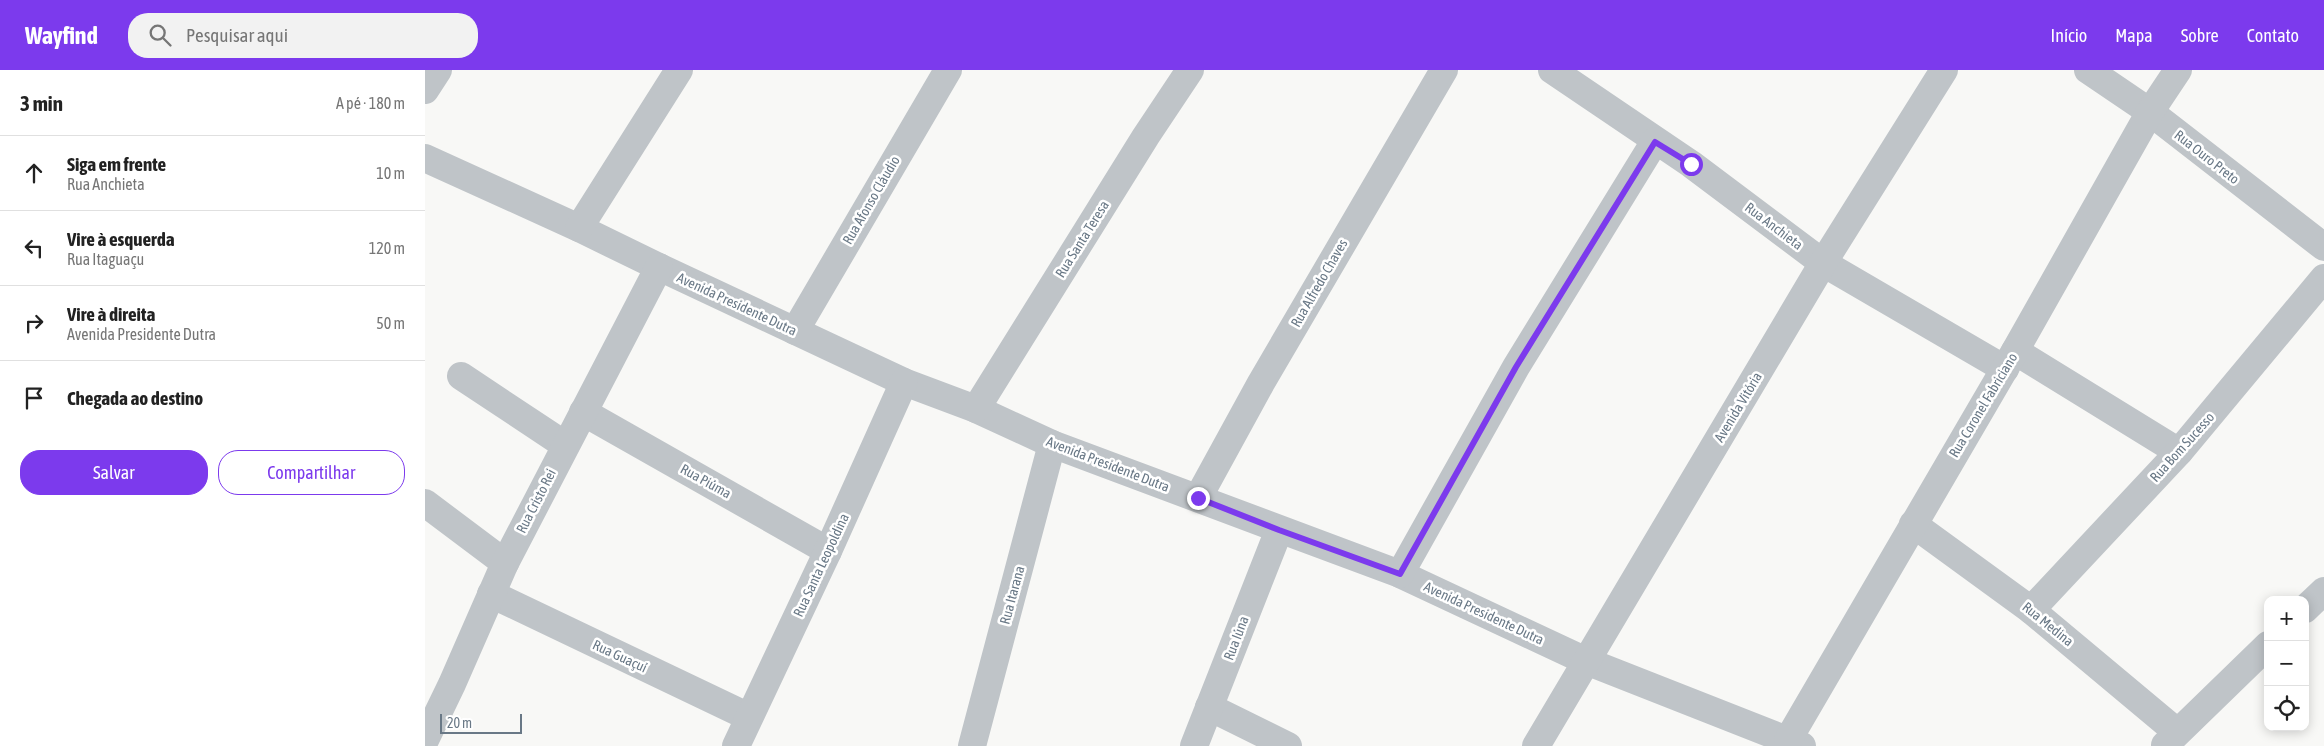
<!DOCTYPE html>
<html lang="pt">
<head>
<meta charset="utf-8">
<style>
  :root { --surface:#fff; --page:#f2f2f2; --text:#222; --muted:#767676; --line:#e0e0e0; --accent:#7c3aed }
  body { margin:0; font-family:"Asap Condensed",sans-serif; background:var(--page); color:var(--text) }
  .controls { position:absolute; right:15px; bottom:15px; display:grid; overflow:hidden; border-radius:10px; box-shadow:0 2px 12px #0003 }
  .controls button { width:45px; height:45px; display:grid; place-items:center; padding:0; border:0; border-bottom:1px solid var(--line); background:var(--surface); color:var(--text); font:25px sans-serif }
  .scale { position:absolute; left:15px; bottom:12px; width:82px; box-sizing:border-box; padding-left:5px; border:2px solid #697886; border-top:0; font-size:14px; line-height:18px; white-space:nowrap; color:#697886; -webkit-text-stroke:4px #fff; paint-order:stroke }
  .stop { position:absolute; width:15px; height:15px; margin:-11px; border:4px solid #7c3aed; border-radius:50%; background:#fff }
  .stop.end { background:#7c3aed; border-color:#fff; box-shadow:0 1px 5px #0008 }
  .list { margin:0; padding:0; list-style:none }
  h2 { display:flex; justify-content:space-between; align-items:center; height:65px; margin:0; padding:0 20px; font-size:21px }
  h2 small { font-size:16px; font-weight:400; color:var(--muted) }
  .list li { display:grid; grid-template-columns:32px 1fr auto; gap:15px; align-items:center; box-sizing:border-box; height:75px; padding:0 20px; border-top:1px solid var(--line) }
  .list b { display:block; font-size:19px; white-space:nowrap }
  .list p { margin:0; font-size:16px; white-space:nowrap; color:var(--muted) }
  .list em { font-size:16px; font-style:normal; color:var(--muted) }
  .actions { display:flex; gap:10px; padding:15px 20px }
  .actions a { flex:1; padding:11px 0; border:1px solid var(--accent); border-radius:20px; text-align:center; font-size:18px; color:var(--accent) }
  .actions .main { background:var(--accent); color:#fff }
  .icon { flex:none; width:28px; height:28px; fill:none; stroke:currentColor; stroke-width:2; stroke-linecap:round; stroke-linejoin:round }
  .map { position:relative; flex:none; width:1899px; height:676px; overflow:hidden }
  header { display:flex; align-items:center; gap:30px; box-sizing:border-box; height:70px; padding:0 25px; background:var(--accent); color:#fff }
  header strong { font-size:24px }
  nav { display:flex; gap:28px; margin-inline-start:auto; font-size:18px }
  .search { width:350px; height:45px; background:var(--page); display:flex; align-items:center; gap:12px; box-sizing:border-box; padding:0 18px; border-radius:20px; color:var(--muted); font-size:19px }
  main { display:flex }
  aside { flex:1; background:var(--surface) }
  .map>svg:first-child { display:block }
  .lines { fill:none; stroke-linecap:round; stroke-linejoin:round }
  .street { stroke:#bfc4c8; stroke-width:28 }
  .route { stroke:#7c3aed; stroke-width:6 }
  .labels { text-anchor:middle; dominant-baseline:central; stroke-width:5; stroke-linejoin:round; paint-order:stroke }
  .street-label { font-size:14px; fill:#697886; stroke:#fff }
</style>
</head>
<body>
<header>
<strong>Wayfind</strong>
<div class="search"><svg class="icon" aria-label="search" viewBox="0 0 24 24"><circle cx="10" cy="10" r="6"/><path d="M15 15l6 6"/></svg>Pesquisar aqui</div>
<nav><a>Início</a><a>Mapa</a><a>Sobre</a><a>Contato</a></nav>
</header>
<main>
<aside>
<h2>3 min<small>A pé · 180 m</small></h2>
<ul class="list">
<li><svg class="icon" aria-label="ahead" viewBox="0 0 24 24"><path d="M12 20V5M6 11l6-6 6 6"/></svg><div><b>Siga em frente</b><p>Rua Anchieta</p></div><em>10 m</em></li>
<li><svg class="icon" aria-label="left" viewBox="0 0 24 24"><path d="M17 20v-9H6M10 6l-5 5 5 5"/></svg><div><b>Vire à esquerda</b><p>Rua Itaguaçu</p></div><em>120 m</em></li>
<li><svg class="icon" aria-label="right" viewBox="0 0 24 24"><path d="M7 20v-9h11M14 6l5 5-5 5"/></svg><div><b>Vire à direita</b><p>Avenida Presidente Dutra</p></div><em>50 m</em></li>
<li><svg class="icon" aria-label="arrive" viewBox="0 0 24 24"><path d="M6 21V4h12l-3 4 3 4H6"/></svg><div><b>Chegada ao destino</b></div></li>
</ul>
<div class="actions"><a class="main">Salvar</a><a>Compartilhar</a></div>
</aside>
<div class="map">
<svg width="1899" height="676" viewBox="0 0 1899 676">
  <rect width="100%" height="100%" fill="#f8f8f6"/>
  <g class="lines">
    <g class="street">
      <path d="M1127,0L1266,94L1398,193L1580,299"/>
      <path d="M1663,0L1725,42L1899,177"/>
      <path d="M0,20L13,0"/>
      <path d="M0,88L154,158L234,197L479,312L551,339L627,374L975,504L1161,591L1377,676"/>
      <path d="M154,158L254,0"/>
      <path d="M370,261L523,0"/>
      <path d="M1590,281L1754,382"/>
      <path d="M36,306L140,375"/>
      <path d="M551,339L721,66L765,0"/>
      <path d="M158,342L403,481"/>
      <path d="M773,428L836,313L1019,0"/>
      <path d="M0,433L80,493"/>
      <path d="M1488,454L1606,540L1752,662"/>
      <path d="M975,504L1091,297L1230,71"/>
      <path d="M66,524L324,647"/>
      <path d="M1880,539L1899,521"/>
      <path d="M1606,540L1754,382L1899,208"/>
      <path d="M784,637L863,676"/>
      <path d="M0,670L27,614L80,493L234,197"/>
      <path d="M1363,670L1590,281L1725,42L1753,0"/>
      <path d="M1740,675L1843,575"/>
      <path d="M311,676L403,481L479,312"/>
      <path d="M547,676L627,374"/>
      <path d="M769,676L854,460"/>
      <path d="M1111,676L1398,193L1519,0"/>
    </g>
  </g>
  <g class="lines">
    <path class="route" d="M773,428L854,460L975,504L1091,297L1230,72L1266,94"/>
  </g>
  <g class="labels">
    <g class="street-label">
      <text transform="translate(1782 87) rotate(38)">Rua Ouro Preto</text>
      <text transform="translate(446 130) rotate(-60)">Rua Afonso Cláudio</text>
      <text transform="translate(1349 156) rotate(37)">Rua Anchieta</text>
      <text transform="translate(657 169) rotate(-58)">Rua Santa Teresa</text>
      <text transform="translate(894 213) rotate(-60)">Rua Alfredo Chaves</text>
      <text transform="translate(312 234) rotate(25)">Avenida Presidente Dutra</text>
      <text transform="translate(1558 335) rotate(-59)">Rua Coronel Fabriciano</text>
      <text transform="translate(1313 337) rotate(-59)">Avenida Vitória</text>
      <text transform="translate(1757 377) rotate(-48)">Rua Bom Sucesso</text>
      <text transform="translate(683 394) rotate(21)">Avenida Presidente Dutra</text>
      <text transform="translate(281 411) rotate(29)">Rua Piúma</text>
      <text transform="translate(111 431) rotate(-63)">Rua Cristo Rei</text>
      <text transform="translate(396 495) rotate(-65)">Rua Santa Leopoldina</text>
      <text transform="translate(587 525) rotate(-75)">Rua Itarana</text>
      <text transform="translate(1059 543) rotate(25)">Avenida Presidente Dutra</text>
      <text transform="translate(1623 554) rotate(39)">Rua Medina</text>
      <text transform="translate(811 568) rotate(-69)">Rua Iúna</text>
      <text transform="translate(195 586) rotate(25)">Rua Guaçuí</text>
    </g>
  </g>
</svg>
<div class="controls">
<button>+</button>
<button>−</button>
<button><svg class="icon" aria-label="locate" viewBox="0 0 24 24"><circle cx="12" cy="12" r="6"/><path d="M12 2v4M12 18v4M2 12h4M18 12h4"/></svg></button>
</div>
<div class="scale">20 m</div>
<div class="stop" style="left:1266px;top:94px"></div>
<div class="stop end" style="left:773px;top:428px"></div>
</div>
</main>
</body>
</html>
